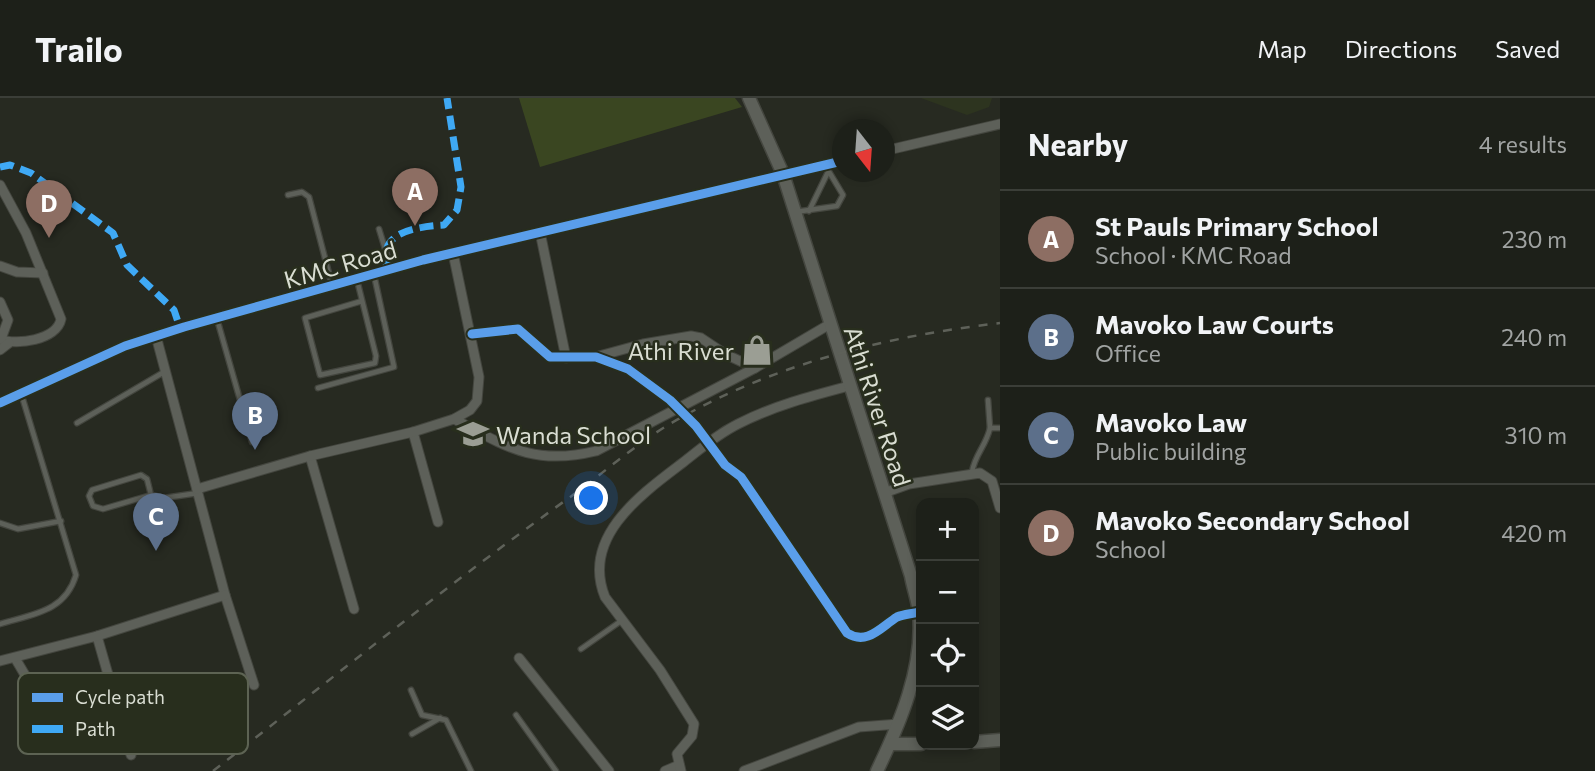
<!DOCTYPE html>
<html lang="en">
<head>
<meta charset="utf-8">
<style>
  :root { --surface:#1d2019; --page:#2a2d26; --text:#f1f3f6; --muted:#a0a3a2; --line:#3b3e38; --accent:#db2777 }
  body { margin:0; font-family:Commissioner,sans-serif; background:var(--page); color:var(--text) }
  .controls { position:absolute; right:21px; bottom:21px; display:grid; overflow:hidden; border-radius:14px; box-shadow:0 4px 10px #0003 }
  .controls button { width:63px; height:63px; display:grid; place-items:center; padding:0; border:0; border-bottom:2px solid var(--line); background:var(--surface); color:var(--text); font:35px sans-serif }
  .compass { position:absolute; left:832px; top:21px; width:63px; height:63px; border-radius:50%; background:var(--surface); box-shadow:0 4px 10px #0003; rotate:163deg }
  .you { position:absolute; left:592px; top:401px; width:24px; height:24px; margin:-18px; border:5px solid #fff; border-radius:50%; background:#1a73e8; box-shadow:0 0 0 10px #1a73e833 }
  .badge { display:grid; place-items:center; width:46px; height:46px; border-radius:50%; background:var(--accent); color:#fff; font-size:23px; font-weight:700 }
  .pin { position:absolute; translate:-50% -58px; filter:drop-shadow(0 2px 4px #0008) }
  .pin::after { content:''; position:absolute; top:37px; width:24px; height:21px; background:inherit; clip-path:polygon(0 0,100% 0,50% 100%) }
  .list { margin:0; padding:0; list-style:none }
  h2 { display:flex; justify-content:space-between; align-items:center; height:91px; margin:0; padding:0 28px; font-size:30px }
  h2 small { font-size:23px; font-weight:400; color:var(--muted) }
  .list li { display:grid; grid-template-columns:46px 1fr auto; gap:21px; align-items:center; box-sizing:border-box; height:98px; padding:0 28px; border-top:2px solid var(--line) }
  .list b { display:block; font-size:26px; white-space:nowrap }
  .list p { margin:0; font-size:23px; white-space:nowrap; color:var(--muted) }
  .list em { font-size:23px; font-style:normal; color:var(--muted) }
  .icon { flex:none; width:38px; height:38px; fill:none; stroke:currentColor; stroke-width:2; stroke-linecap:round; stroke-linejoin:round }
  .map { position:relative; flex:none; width:1000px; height:673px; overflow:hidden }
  header { display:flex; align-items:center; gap:42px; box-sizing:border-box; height:98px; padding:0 35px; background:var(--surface); border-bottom:2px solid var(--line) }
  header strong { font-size:33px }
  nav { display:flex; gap:38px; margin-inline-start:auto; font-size:24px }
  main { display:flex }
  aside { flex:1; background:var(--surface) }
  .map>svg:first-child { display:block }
  .built { fill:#2d341f }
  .green { fill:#3a4621 }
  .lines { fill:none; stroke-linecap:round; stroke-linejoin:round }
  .lane-casing { stroke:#44463f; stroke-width:7 }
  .street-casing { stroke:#44463f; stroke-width:11 }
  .secondary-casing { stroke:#44463f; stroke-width:15 }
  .lane { stroke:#5d6059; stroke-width:4.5 }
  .street { stroke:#5d6059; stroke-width:9 }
  .secondary { stroke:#5d6059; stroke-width:12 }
  .rail { stroke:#5e6159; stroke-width:2.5; stroke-dasharray:9 9; stroke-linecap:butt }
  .quiet { stroke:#3fa9f5; stroke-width:7; stroke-dasharray:14 7; stroke-linecap:butt }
  .cycleway-casing { stroke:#282e1d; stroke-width:13 }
  .cycleway { stroke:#5a9eea; stroke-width:9 }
  .labels { text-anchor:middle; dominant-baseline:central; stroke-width:5; stroke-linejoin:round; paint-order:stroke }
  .street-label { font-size:24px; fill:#d9ddd2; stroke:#282e1d }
  .poi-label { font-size:24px; fill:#d9ddd2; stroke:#282e1d; text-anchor:end }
  .key { fill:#282e1d; stroke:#5d6353; stroke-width:2 }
  .key-label { font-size:19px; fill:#d9ddd2 }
</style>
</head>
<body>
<header>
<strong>Trailo</strong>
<nav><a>Map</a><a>Directions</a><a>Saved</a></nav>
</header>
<main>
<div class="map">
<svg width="1000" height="673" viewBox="0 0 1000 673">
  <rect width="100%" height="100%" fill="#272a21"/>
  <path class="built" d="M921,0H992L989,9L967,17Z"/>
  <path class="green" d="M519,0H735L742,9L540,69Z"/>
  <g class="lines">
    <defs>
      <g id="lane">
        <path d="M288,97L302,94L309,99L332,187"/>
        <path d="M809,113L828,74"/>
        <path d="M795,114L837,108L843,97L825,67"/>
        <path d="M379,131L391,170"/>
        <path d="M357,182L376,258L375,265L320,277L305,220L362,203"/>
        <path d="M217,221L252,344"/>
        <path d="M318,290L394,269L374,177"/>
        <path d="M988,302L990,330H1000"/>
        <path d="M77,325L164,274"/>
        <path d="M972,374C975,356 986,348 990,330"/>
        <path d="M151,397L147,381L141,377L92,392L89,398L93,408L103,411L151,397L164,400L198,395"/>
        <path d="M0,425L18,431L61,423"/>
        <path d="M0,526C33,516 65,514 76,477L21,295"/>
        <path d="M581,551L621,523"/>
        <path d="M411,592L422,617L446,622L471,673"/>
        <path d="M516,617L556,673"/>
        <path d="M412,636L440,620"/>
      </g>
      <g id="street">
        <path d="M884,53L1000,26"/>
        <path d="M0,87L26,135L61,221C57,242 16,248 0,241"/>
        <path d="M540,134L566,260"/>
        <path d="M0,168L17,174L43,175"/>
        <path d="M0,204L8,222L1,241"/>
        <path d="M472,236L518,231L550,259H596L628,271L670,302L696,328L725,367L741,379L847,535C867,548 881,529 897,519C904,516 912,516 919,514"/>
        <path d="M156,238L225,497L254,587"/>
        <path d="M0,252L9,245"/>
        <path d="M599,258L643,246L691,238L701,240L725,256L755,270"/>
        <path d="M0,305L125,248L184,229L423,162L842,63"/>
        <path d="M454,321C507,349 534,368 596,353L755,270L830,226"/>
        <path d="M413,334L438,424"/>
        <path d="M310,358L354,511"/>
        <path d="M197,391L310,358L413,334L454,321L470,312L477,303L479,279L453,155"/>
        <path d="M884,395L909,386L980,375L992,383L1000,410"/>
        <path d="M97,538L131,657"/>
        <path d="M15,560L61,638"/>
        <path d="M519,560L609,673"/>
        <path d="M0,563L97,538L225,497"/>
        <path d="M665,673L679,667"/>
        <path d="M681,673L677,656L692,638L694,626L660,572L605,499C581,440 640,397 681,366C699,352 716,337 738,326C773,308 811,298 849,288"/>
        <path d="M744,673L859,629L899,626"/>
      </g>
      <g id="secondary">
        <path d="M749,0L783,76L911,478C913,490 918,503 919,515C924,570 900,625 877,673"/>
        <path d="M974,644L1000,642"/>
        <path d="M891,646H921"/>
      </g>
    </defs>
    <use href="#lane" class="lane-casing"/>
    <use href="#street" class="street-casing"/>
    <use href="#secondary" class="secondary-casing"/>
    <use href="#lane" class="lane"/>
    <use href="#street" class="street"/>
    <use href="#secondary" class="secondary"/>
    <path class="rail" d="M213,673C330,582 446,488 566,402C604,375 641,341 682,319C781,264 889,238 1000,225"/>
    <g class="quiet">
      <path d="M0,69L10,67L31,75L113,135L127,167L174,212L180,230"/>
      <path d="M386,173C387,166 385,156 387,150C393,131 427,128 444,127L457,112L461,89L447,0"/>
    </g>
    <defs>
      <g id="cycleway">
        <path d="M472,236L518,231L550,259H596L628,271L670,302L696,328L725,367L741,379L847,535C867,548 881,529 897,519C904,516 912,516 919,514"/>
        <path d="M0,305L125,248L184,229L423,162L842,63"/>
      </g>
    </defs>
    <use href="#cycleway" class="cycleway-casing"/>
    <use href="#cycleway" class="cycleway"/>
  </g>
  <defs>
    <symbol id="shop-bare" viewBox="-9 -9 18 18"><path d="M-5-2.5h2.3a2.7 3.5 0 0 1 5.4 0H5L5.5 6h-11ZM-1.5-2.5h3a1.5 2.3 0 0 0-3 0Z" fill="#9b9e94" stroke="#282e1d" stroke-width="2.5" paint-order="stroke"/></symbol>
    <symbol id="school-bare" viewBox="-9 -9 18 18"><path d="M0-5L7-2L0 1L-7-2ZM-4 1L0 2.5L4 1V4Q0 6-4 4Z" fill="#9b9e94" stroke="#282e1d" stroke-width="2.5" paint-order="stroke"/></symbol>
  </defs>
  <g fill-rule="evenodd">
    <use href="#shop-bare" x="735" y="230" width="44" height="44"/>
    <use href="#school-bare" x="451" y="314" width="44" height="44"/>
  </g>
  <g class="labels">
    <g class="street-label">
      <text transform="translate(340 166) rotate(-16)">KMC Road</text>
      <text transform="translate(878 308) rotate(72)">Athi River Road</text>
    </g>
    <g class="poi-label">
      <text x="734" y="252">Athi River</text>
      <text x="496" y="336" text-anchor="start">Wanda School</text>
    </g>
  </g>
  <rect x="18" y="575" width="230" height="81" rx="10" class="key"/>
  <rect x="32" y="595" width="31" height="9" fill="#5a9eea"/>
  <rect x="32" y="627" width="31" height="8" fill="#3fa9f5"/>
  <g class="key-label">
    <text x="75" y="606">Cycle path</text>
    <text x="75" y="638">Path</text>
  </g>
</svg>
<div class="controls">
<button>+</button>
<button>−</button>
<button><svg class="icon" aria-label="locate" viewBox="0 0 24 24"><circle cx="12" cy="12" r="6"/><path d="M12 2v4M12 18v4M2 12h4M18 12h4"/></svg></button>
<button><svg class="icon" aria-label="layers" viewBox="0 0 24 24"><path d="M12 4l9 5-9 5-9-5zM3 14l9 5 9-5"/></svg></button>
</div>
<svg class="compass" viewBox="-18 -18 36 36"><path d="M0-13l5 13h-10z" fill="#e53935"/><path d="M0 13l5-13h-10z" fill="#a0a3a2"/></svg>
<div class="you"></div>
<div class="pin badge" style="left:415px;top:128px;background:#8d6e63">A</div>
<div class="pin badge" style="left:255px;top:352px;background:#5c6f8a">B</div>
<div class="pin badge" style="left:156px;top:453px;background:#5c6f8a">C</div>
<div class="pin badge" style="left:49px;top:140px;background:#8d6e63">D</div>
</div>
<aside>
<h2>Nearby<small>4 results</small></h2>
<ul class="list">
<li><span class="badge" style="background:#8d6e63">A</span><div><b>St Pauls Primary School</b><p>School · KMC Road</p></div><em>230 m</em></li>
<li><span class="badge" style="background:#5c6f8a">B</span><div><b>Mavoko Law Courts</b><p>Office</p></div><em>240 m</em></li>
<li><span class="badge" style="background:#5c6f8a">C</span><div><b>Mavoko Law</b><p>Public building</p></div><em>310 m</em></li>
<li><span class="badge" style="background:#8d6e63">D</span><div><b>Mavoko Secondary School</b><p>School</p></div><em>420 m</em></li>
</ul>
</aside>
</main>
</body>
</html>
